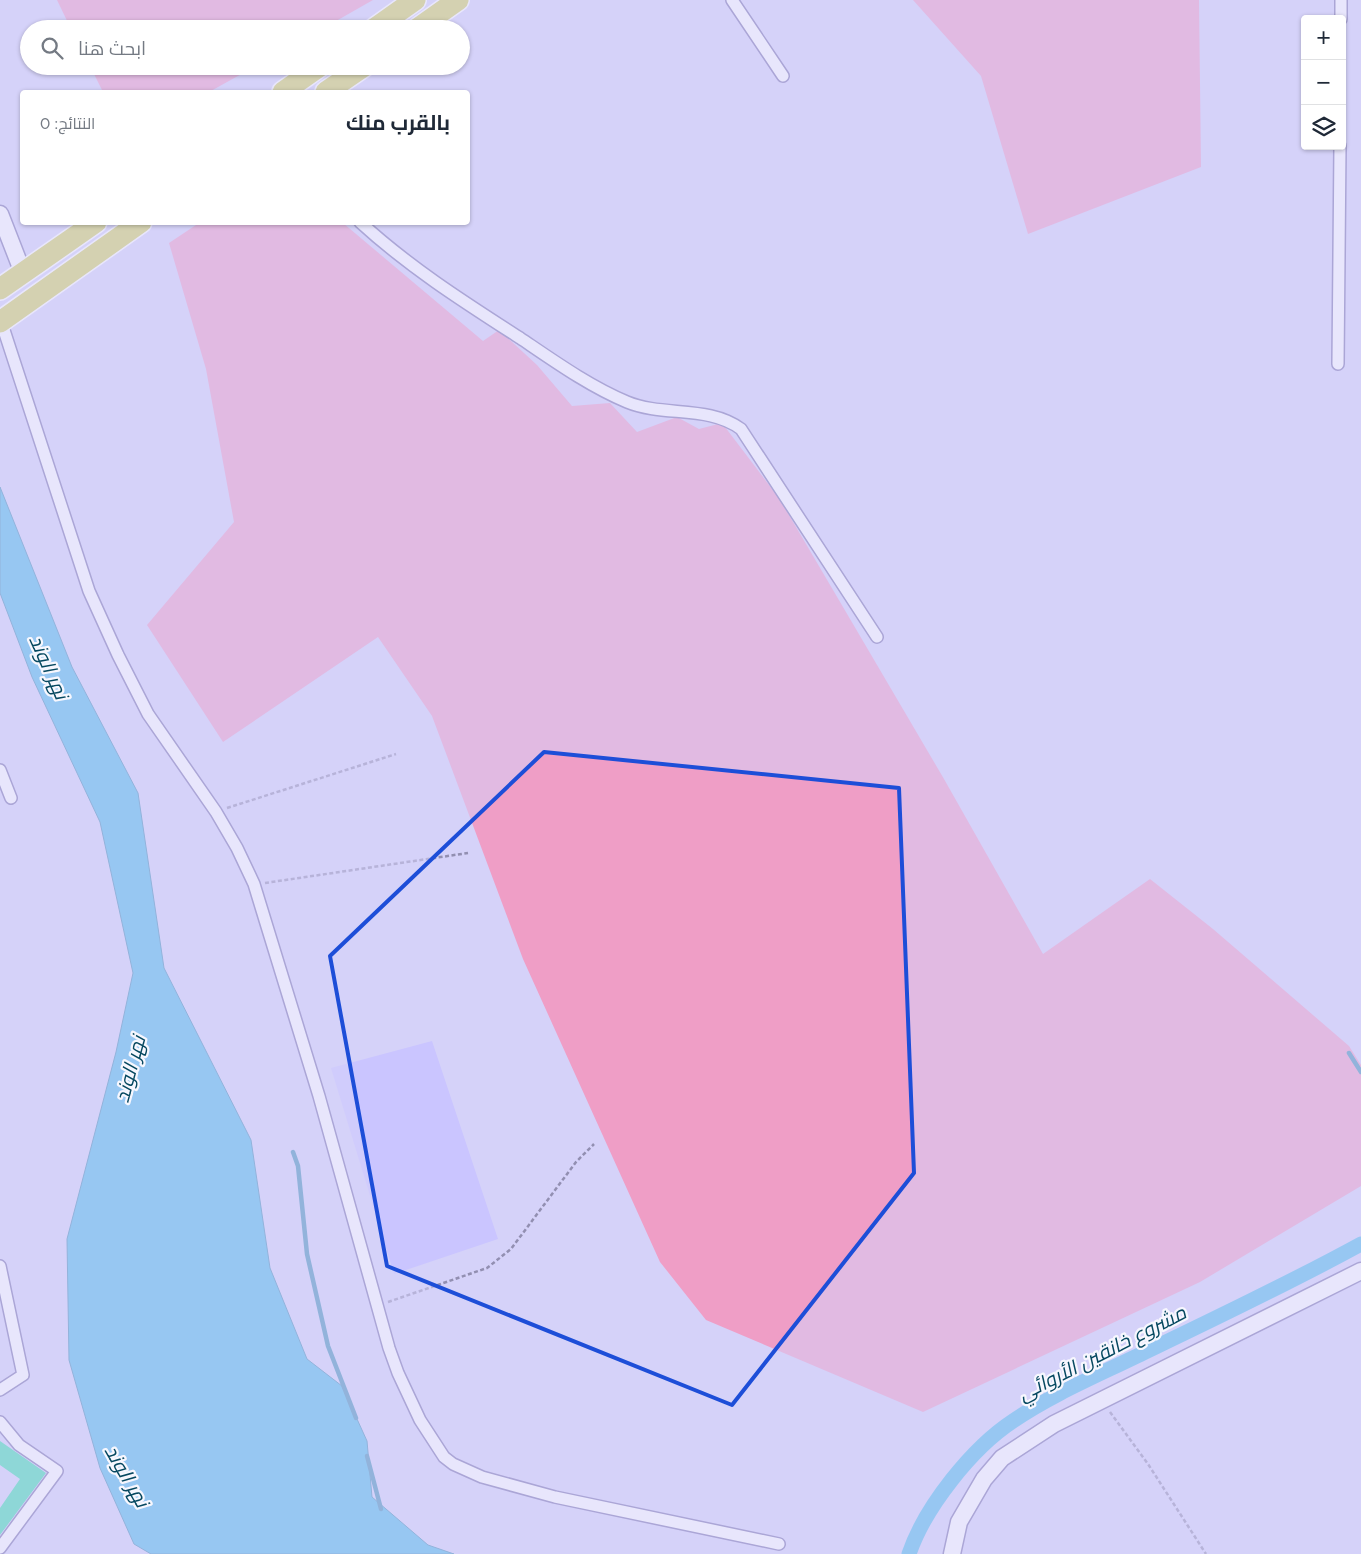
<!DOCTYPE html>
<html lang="ar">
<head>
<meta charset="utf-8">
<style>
  :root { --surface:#fff; --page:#f6f6f7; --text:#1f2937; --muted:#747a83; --line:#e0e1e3 }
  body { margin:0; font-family:Figtree,Cairo,sans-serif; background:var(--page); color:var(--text); direction:rtl }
  .controls { position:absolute; right:15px; top:15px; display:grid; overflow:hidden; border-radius:5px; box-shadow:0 1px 4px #0004 }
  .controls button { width:45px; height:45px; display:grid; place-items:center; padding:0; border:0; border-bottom:1px solid var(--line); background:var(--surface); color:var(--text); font:25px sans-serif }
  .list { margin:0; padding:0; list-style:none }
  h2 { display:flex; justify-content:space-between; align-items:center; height:65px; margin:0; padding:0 20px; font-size:21px }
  h2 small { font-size:16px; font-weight:400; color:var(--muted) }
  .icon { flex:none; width:28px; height:28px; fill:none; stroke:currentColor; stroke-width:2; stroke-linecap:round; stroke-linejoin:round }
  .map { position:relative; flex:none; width:1361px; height:1554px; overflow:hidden; direction:ltr }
  .search { position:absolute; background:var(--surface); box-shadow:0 1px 4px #0004; left:20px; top:20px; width:450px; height:55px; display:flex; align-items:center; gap:12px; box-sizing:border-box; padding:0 18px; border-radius:28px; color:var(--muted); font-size:19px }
  .panel { position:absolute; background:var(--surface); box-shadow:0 1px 4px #0004; left:20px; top:90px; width:450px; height:135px; border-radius:5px; direction:rtl }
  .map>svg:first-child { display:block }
  .built { fill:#cac5ff }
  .green { fill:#ef9ec6 }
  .water { fill:#4dbbe9; stroke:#428eb6 }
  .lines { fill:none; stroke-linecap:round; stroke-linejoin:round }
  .stream { stroke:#428eb6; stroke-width:4.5 }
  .canal { stroke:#4dbbe9; stroke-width:15 }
  .building { fill:#38ddae }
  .street-casing { stroke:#7871ac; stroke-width:14 }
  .secondary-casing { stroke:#7871ac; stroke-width:19 }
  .highway-casing { stroke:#fff; stroke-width:24 }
  .path { stroke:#928fb1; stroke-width:2.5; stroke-dasharray:4 2.5; stroke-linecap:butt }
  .street { stroke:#fff; stroke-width:11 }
  .secondary { stroke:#fff; stroke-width:16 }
  .highway { stroke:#d2d159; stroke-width:21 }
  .marked { fill:none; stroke:#1d4ed8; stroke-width:4; stroke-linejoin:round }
  .labels { text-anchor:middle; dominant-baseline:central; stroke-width:4.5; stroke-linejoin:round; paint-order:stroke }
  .water-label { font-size:20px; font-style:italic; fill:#064860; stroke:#f7f7fe }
</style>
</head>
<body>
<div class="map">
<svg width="1361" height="1554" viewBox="0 0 1361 1554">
  <rect width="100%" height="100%" fill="#d5d2f9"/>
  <path class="built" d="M432,1041L498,1239L394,1274L331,1068Z"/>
  <g class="green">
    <path d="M57,0H373L322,29H71Z"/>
    <path d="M913,0H1199L1201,167L1028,234L981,76Z"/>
    <path d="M90,66H256L209,92H103Z"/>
    <path d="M199,223H343L483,341L499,330L537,365L572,406L610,403L637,432L677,417L699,429L722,423L779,498L944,779L1043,954L1150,879L1213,929L1349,1046L1361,1065V1186L1200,1282L923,1412L706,1320L660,1262L523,959L432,716L378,637L223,742L147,625L234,522L206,369L169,243Z"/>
  </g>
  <path class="water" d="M0,487L72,667L138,793L164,968L251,1140L270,1268L307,1359L342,1386L367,1441L372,1497L428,1545L454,1554H151L134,1544L100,1468L69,1360L67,1239L116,1052L133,973L100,822L32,677L0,593Z"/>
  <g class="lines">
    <g class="stream">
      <path d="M1349,1053L1361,1072"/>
      <path d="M293,1152L298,1166L307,1254L328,1346L356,1418"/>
      <path d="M367,1456L381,1509"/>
    </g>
    <path class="canal" d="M909,1554C925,1507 972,1448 1013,1421C1051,1395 1096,1376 1137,1356C1212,1320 1288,1284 1361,1244"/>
  </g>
  <path class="building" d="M0,1441L46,1473L0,1535V1508L20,1479L0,1465Z"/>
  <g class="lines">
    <defs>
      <g id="street">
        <path d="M732,0L783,76"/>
        <path d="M1341,19V0"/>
        <path d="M360,222C409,267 464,302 520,338C554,361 589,386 627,402C663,417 709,405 741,429L877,637"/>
        <path d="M1,321L89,591L118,655L148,714L216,812L237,848L254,884L319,1096L389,1348L398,1373L420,1420L444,1457L453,1464L482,1477L555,1497L779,1544"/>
        <path d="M1338,364L1340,146"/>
        <path d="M0,770L11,798"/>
        <path d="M0,1266L23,1375L0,1390"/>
        <path d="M0,1422L19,1445L57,1471L0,1548"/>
      </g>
      <g id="secondary">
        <path d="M0,214L23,273"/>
        <path d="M952,1554L959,1522L984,1479L1002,1458L1054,1424L1361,1271"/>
      </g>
      <g id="highway">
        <path d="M374,29L415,0"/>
        <path d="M417,29L458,0"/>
        <path d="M283,92L320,66"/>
        <path d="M326,92L364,66"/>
        <path d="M0,289L96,222"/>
        <path d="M0,322L141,222"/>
      </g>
    </defs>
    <use href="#street" class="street-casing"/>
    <use href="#secondary" class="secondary-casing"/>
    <use href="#highway" class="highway-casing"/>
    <g class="path">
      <path d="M227,808L396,754"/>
      <path d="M265,883L468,853"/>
      <path d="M388,1302L487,1268L511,1249L576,1162L594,1144"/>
      <path d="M1110,1412L1148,1464L1206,1554"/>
    </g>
    <use href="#street" class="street"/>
    <use href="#secondary" class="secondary"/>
    <use href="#highway" class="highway"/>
  </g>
  <path d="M0 0H1361V1554H0ZM544,752L899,788L914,1173L732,1405L387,1266L330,956Z" fill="#d5d2f9" fill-opacity=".55" fill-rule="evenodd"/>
  <path class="marked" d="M544,752L899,788L914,1173L732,1405L387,1266L330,956Z"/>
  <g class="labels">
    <g class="water-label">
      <text transform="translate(49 667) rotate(66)">نهر الوند</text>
      <text transform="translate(130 1069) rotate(-75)">نهر الوند</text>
      <text transform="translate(1102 1353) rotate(-27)">مشروع خانقين الأروائي</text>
      <text transform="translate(127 1476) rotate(60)">نهر الوند</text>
    </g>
  </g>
</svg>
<div class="controls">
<button>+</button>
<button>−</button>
<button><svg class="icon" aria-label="layers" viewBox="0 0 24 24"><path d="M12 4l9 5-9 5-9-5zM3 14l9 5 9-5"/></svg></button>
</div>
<div class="search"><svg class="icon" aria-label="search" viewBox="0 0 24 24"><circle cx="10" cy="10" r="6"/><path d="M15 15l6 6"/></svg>ابحث هنا</div>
<section class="panel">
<h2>بالقرب منك<small>النتائج: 0</small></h2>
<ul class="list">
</ul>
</section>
</div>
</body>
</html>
